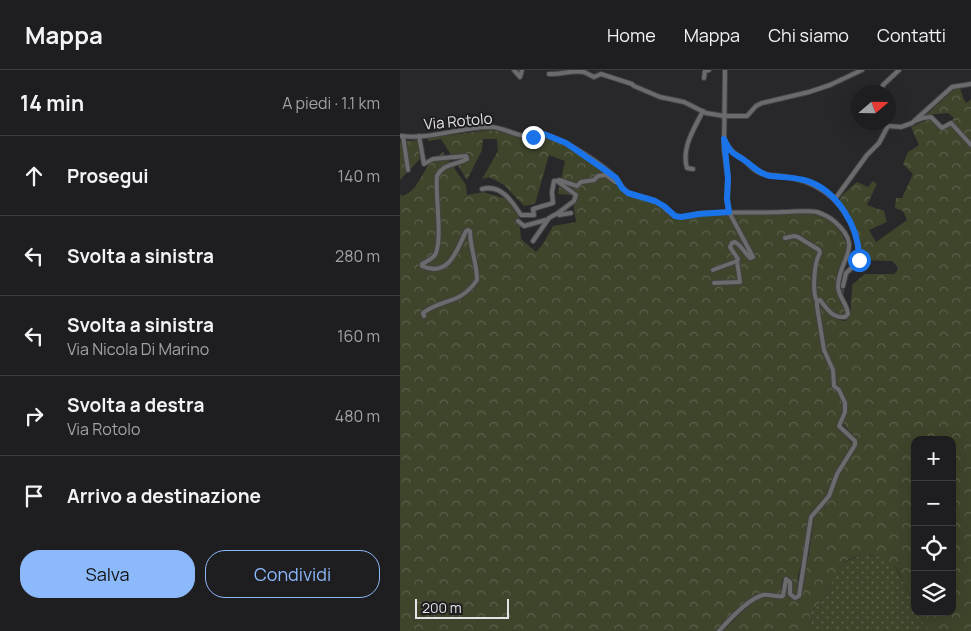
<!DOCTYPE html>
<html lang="it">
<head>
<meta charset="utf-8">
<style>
  :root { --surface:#1e1d1f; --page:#262628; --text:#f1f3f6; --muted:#a1a2a4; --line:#3c3b3d; --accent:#8cb9fc }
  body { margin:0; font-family:Manrope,sans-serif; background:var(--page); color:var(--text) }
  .controls { position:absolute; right:15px; bottom:15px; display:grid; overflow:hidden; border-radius:10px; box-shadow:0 5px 20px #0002 }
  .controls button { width:45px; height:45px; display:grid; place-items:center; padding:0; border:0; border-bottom:1px solid var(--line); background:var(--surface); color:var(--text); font:25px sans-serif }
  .compass { position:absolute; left:451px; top:15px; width:45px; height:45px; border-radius:50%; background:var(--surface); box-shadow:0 5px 20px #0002; rotate:70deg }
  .scale { position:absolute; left:15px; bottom:12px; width:94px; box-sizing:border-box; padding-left:5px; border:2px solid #e3e2e4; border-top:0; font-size:14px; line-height:18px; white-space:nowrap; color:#e3e2e4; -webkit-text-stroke:4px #1f1d20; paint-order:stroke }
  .stop { position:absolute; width:15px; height:15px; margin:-11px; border:4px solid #1a73e8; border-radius:50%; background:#fff }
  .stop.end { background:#1a73e8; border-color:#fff; box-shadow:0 1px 5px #0008 }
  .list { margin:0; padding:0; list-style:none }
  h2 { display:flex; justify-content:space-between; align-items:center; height:65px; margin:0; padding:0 20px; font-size:21px }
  h2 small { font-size:16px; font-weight:400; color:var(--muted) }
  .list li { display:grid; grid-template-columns:32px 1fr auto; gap:15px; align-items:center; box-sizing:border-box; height:80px; padding:0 20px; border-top:1px solid var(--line) }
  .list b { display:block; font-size:19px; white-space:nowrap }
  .list p { margin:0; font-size:16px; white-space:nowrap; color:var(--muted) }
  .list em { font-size:16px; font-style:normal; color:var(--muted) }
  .actions { display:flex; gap:10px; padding:15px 20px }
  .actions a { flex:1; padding:11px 0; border:1px solid var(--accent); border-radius:20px; text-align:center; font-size:18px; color:var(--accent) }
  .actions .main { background:var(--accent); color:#111 }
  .icon { flex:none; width:28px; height:28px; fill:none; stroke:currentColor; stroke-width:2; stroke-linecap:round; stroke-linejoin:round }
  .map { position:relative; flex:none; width:571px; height:561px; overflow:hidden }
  header { display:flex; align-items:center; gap:30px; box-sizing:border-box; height:70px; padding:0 25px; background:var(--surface); border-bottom:1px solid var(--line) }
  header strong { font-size:24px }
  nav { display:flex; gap:28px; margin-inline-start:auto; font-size:18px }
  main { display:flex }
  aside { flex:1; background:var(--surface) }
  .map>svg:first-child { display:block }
  .grass { fill:url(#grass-dots) }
  .forest { fill:url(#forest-crowns) }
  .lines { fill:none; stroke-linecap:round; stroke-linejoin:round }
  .minor-tunnel { stroke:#444345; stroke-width:4; stroke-dasharray:4 2; stroke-linecap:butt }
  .minor-casing { stroke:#434244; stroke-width:6 }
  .minor { stroke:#6b6a6d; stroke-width:4 }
  .route { stroke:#1a73e8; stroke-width:6 }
  .labels { text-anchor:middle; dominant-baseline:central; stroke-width:4; stroke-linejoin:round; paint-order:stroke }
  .street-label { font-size:15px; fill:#e3e2e4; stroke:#1f1d20 }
</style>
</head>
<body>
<header>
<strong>Mappa</strong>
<nav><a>Home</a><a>Mappa</a><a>Chi siamo</a><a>Contatti</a></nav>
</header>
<main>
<aside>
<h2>14 min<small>A piedi · 1.1 km</small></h2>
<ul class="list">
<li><svg class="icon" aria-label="ahead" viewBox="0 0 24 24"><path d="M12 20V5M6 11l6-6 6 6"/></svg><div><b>Prosegui</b></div><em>140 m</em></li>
<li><svg class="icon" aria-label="left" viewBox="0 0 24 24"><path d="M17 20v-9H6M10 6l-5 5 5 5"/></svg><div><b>Svolta a sinistra</b></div><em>280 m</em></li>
<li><svg class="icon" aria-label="left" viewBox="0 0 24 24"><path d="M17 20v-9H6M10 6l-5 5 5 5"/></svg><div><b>Svolta a sinistra</b><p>Via Nicola Di Marino</p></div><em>160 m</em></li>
<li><svg class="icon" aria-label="right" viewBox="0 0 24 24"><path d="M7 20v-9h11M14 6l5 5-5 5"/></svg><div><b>Svolta a destra</b><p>Via Rotolo</p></div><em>480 m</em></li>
<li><svg class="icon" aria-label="arrive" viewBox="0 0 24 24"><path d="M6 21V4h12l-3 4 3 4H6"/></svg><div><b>Arrivo a destinazione</b></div></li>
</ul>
<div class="actions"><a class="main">Salva</a><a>Condividi</a></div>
</aside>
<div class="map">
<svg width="571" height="561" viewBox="0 0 571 561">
  <defs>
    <pattern id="grass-dots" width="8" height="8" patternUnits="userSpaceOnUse" patternTransform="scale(1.25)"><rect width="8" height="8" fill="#3e452b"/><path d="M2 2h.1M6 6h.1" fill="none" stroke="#5a604a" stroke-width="1.8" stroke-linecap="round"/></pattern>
    <pattern id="forest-crowns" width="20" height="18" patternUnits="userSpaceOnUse" patternTransform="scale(1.25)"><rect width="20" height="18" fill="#3e452b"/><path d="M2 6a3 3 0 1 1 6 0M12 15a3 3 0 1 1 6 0" fill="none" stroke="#5a604a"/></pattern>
  </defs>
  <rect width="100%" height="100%" fill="#282729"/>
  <path class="grass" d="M462,485C491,486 492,490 504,514C510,526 515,527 515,542H517L530,561H411L410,543C416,536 424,529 429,521C432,516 431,511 434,506C439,493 450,489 462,485Z"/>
  <g class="forest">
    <path d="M560,18L564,30L567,33L571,29V561H530L517,545V542H552V370H515V533C513,526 509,522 505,516C501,509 500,502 494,496C482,482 455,481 442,495C434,502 434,510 430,519C425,528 417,535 410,543L411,561H323L343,541L357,529L361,527H385L387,518L391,529H399L402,526L405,500L409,484L414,447L430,429L439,405L456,376V369L443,354L446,332L437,314L433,295L428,285L422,262L419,234C427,240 432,250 445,251L451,244C450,234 452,226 452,215L465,204H494L497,201L498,197L492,191L463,190C459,167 450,150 440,130L441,126L457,112L468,117L473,111L477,114L467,135L484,141L487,152L469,160L476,172L507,150L503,141L495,138L496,128H502L513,104L503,94L508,82L519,75L511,57L529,49L542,60L554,48L548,43L526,45L554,19Z"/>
    <path d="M89,60L104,62L129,70L144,67L165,75L204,102L214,110L221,120L227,125L254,133L262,138L274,149L281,150L303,146L330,145L410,144C421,145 430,149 437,158C460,184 434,192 436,218C437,228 444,234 446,243L443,245L434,242L420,228L415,230L414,236L423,285L431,300L432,317L437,322L443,333L442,342L437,353V357L453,374L435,403L427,425L412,441L409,446L405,478L398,506L397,524L394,525L392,522L391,509L388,507H385L382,510L381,524C375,524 368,522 361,523C347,527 326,550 316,561H0V124L2,126C16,121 18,111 26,99C30,92 37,87 43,82L66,115L67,125L83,122L107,129L119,147L121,169L136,182L143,174L153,156L176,152L172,125L158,124L165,91L149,85L135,134L124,136L104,115L89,107L82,109L98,81L97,69H83L82,80L67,110L41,69L28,71L27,68Z"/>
    <path d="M17,70L20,89L0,110V72Z"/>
  </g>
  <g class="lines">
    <path class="minor-tunnel" d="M442,223L443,216"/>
    <defs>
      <g id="minor">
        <path d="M114,0L120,7L122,0"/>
        <path d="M183,0L184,2L194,7L201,4L232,14L234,16L260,27L284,32L306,43L324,46H347L356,36L362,33L409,22L430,15L462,0"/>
        <path d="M149,4C161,5 171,0 184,2"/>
        <path d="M304,8L305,1L309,0"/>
        <path d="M484,22L482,19L483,15L499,0"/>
        <path d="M515,51L523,48L531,47L542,58L551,53L571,75"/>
        <path d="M488,56L501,57L512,53L552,17L571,14"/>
        <path d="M0,66C30,70 60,57 90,57C104,57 117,67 131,67C140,67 142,63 152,67C171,74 202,94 216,108C220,113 222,119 228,123C236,128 248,127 257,132C264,136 269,145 278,147C286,148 295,144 304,143C330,142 357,143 383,142C394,142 406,140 417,142C423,144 429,147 434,151C465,178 439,187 438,216C438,227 447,233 448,244L445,247C432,248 427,239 420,230L417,231V236L424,280L433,300L434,316L439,320L445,333V342L439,356L455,371V375L437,404L429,426L411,447L399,526L395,528L390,524V512L386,509L383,526C376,527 369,524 363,525C349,528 328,551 319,561"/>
        <path d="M3,66L8,100"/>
        <path d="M19,66L24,94L33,89L66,86L67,89C57,95 43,93 37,106C35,125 43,171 35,185C32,189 27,191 22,194V196C49,208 57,180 66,161L68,160L70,161C70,178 77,193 77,210C60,235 43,228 23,243L24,246"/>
        <path d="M325,71C329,80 335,84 343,89C348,93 352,99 358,102C365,106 372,105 380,106C413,109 441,127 453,158C457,169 460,181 458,192L446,203L443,216"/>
        <path d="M293,99L287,98C281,78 294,59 303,41"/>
        <path d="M82,119C101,114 112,131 121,145H134L133,139L153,133L152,122L154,111H157"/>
        <path d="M435,129L467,85L479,73L488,56"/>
        <path d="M171,143L159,145L158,143L174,131L176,125L157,111L159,110L177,116L181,112L194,110L198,106L206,105L215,112"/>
        <path d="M118,151L124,156L146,150"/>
        <path d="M385,168L394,166L398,167L419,180L420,183C414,192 412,223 417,231"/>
        <path d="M133,171L149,148L158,143"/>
        <path d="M313,200L337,191"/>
        <path d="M314,213L340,212L337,191L338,189L330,177L332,173L335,172L339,175L350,188L353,187L329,142L327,129L328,108L324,79L325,0"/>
      </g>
    </defs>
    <use href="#minor" class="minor-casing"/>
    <use href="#minor" class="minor"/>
  </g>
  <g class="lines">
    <path class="route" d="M133,67L144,64L166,73L205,100L216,108L222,118L228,123L255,131L264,136L275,146L281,147L299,144L329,142L327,129L328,108L324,69C326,73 328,78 332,82C335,85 340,87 344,90C353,96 359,104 370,106C381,107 393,107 404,110C437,119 460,158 459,190"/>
  </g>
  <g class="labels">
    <g class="street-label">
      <text transform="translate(58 51) rotate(-5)">Via Rotolo</text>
    </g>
  </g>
</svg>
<div class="controls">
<button>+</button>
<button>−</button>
<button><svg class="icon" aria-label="locate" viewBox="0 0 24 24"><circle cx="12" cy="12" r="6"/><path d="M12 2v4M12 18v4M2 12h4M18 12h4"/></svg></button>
<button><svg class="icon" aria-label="layers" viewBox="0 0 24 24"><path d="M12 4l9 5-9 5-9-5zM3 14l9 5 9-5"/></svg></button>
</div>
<svg class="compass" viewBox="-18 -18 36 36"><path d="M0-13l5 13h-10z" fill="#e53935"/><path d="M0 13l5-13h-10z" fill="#a1a2a4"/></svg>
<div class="scale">200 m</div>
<div class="stop" style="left:459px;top:190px"></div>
<div class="stop end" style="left:133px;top:67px"></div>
</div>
</main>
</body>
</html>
